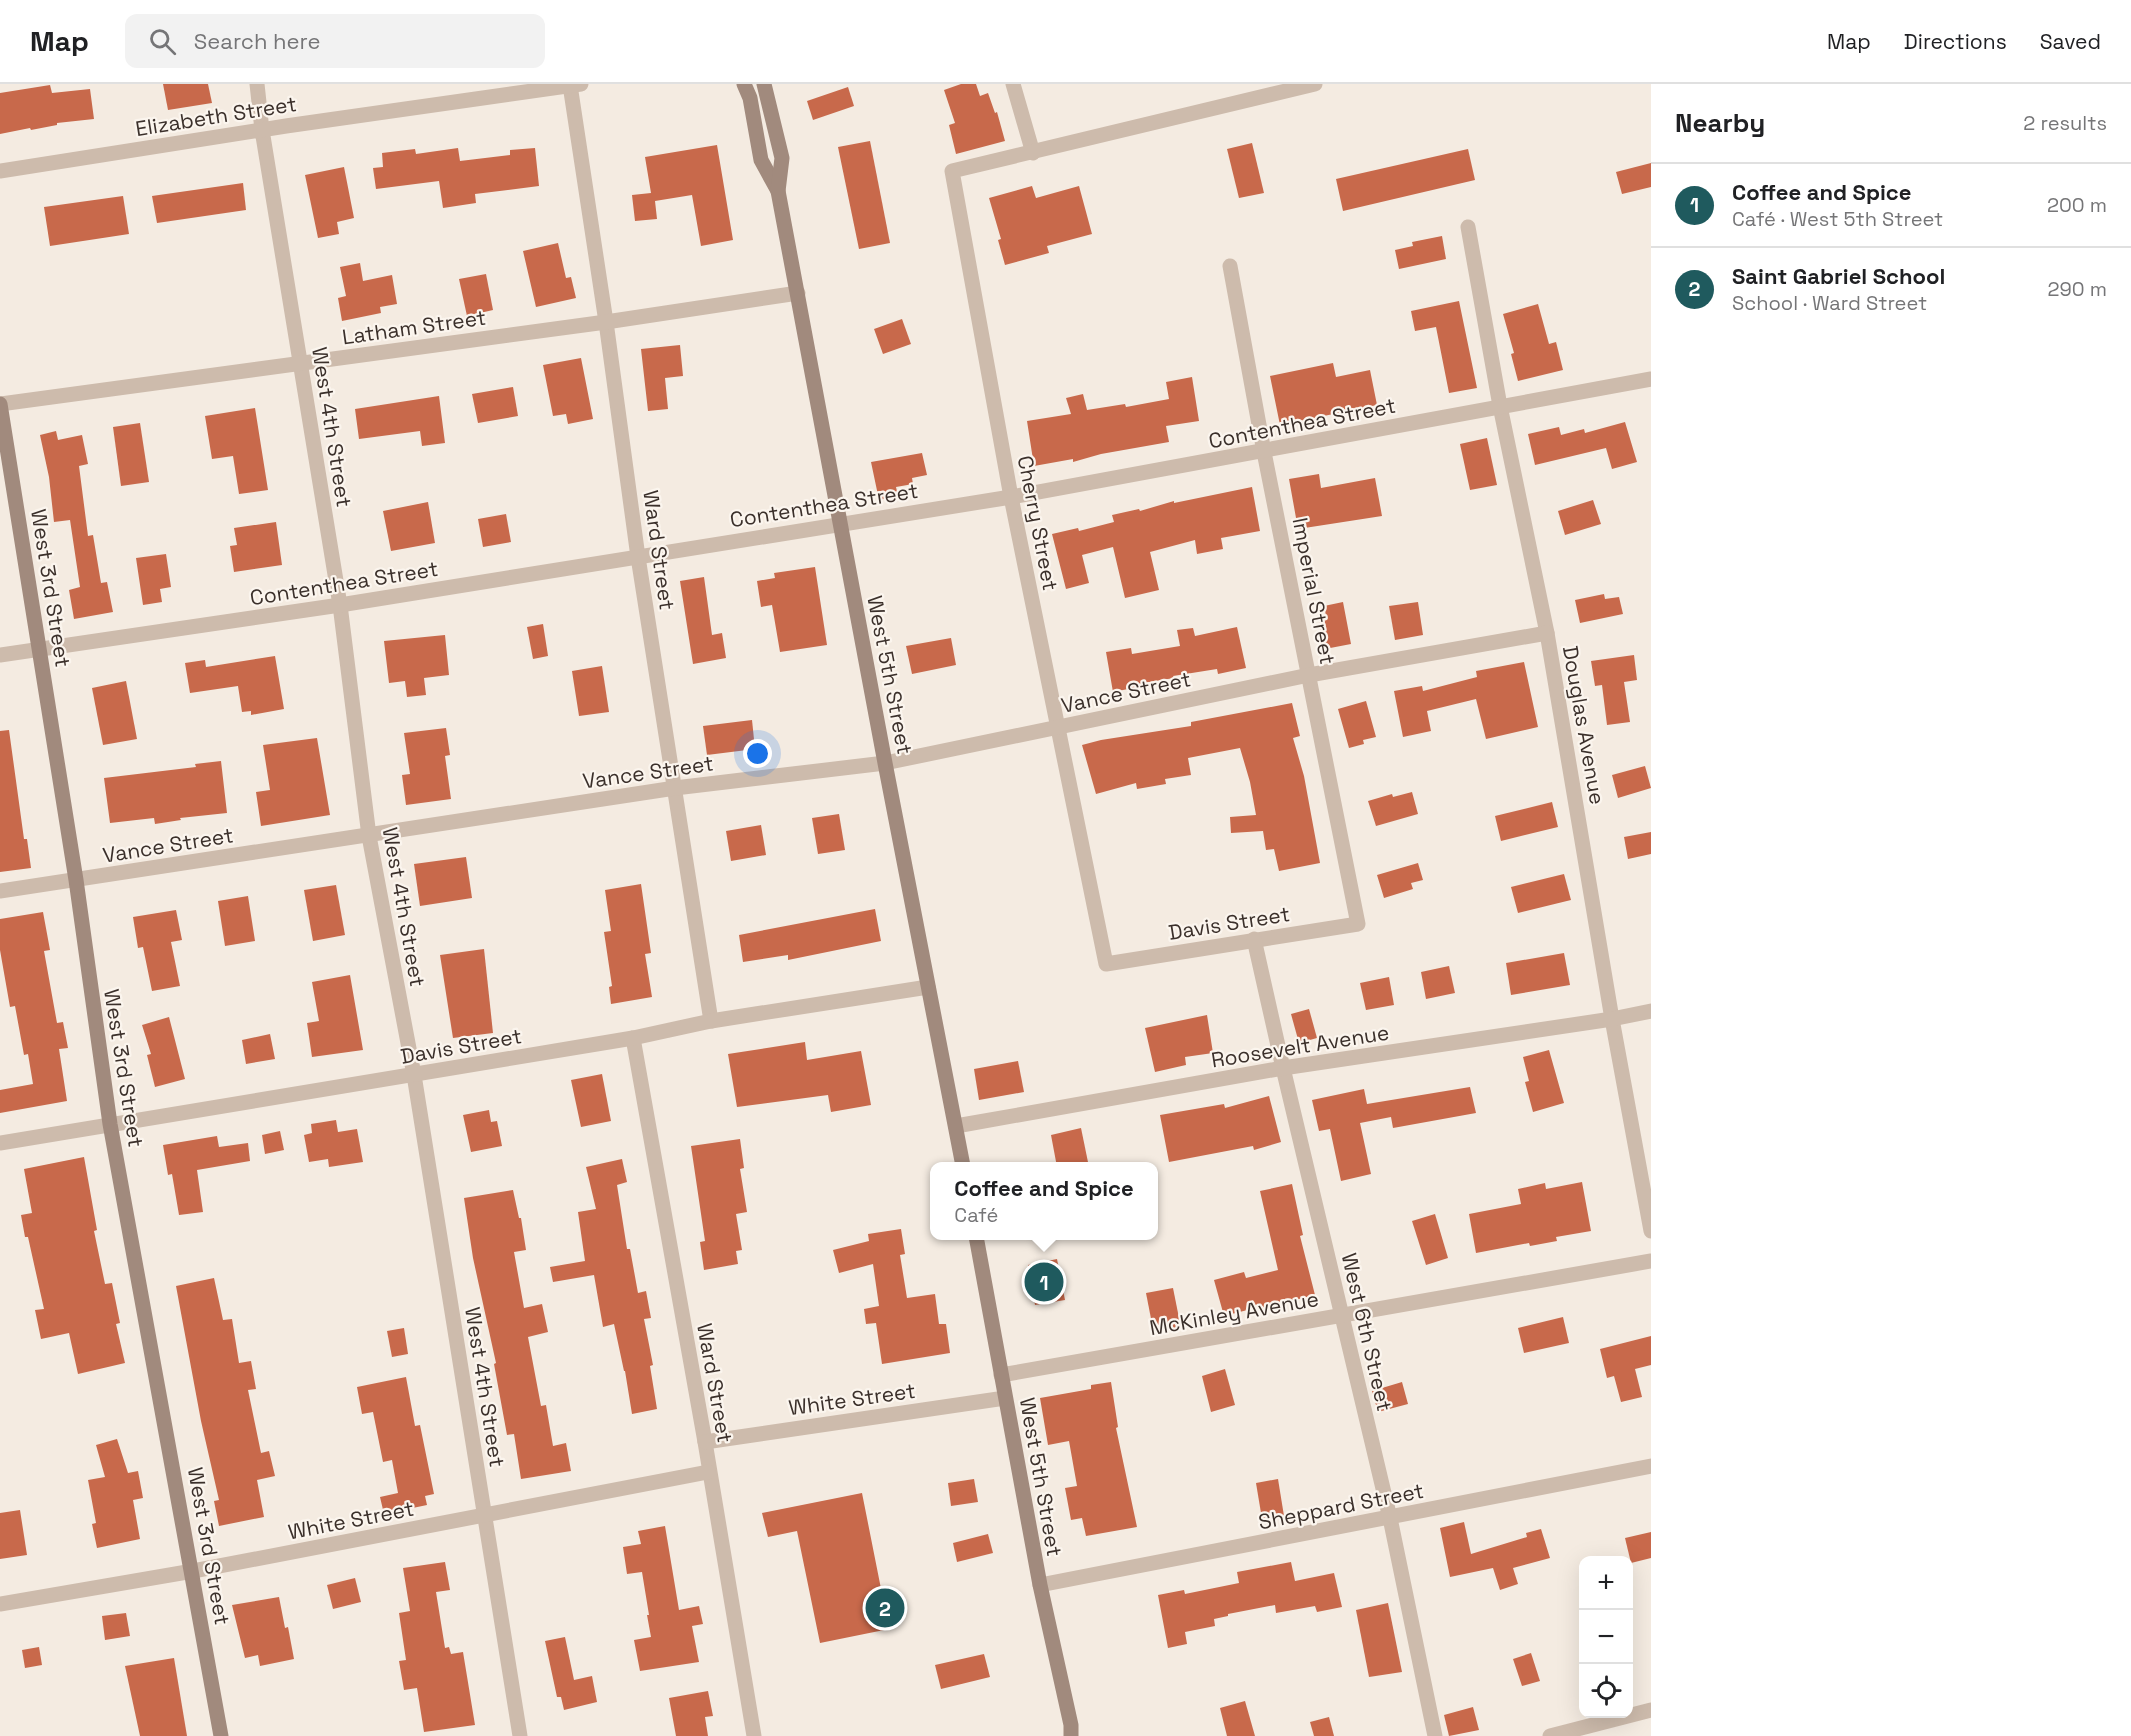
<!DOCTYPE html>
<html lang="en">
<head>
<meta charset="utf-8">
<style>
  :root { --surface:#fff; --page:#f2f2f2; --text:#202124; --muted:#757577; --line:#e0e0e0; --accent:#1f5a5e }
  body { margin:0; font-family:"Space Grotesk",sans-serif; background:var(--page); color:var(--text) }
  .controls { position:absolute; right:18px; bottom:18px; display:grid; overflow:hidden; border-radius:12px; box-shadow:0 6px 24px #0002 }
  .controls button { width:54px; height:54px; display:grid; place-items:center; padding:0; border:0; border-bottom:2px solid var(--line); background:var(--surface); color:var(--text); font:30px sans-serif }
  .you { position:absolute; left:758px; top:670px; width:21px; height:21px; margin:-15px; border:4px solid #fff; border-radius:50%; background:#1a73e8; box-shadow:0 0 0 9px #1a73e833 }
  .badge { display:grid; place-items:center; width:39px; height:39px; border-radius:50%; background:var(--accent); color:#fff; font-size:20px; font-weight:700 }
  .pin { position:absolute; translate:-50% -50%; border:3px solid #fff; box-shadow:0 2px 6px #0006 }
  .popup { position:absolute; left:930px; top:1078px; width:228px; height:78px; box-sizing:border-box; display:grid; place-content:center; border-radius:12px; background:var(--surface); filter:drop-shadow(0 2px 4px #0005); font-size:20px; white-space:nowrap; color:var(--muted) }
  .popup b { font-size:22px; color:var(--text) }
  .popup::after { content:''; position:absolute; left:50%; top:100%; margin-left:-12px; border:12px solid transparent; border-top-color:var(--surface) }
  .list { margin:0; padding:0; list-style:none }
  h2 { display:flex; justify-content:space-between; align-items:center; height:78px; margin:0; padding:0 24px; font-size:26px }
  h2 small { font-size:20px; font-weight:400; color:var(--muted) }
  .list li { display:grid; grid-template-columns:39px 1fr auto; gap:18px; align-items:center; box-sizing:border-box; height:84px; padding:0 24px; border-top:2px solid var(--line) }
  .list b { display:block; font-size:22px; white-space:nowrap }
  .list p { margin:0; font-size:20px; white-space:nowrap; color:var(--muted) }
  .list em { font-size:20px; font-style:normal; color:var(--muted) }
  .icon { flex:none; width:33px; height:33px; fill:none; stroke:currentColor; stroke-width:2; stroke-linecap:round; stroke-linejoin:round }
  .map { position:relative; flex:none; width:1651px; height:1652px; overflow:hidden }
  header { display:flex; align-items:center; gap:36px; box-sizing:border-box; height:84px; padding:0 30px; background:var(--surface); border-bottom:2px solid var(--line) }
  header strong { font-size:28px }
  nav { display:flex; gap:33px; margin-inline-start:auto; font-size:21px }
  .search { width:420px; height:54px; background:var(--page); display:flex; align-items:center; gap:15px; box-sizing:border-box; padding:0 21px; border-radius:12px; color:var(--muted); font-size:22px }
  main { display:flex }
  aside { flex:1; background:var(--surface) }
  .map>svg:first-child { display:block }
  .building { fill:#c8694b }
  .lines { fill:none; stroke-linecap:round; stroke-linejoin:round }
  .street { stroke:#cdbbac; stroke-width:15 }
  .secondary { stroke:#a18a7d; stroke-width:15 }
  .labels { text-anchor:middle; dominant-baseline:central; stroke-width:4.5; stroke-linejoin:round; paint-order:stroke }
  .street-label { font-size:21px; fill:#3b302b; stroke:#fbf5ee }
</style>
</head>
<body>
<header>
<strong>Map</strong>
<div class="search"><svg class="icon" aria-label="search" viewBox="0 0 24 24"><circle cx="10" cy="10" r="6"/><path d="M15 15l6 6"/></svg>Search here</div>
<nav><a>Map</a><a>Directions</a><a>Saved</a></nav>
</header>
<main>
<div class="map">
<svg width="1651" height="1652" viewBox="0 0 1651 1652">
  <rect width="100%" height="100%" fill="#f4ebe1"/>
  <g class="building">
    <path d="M163,0H208L212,19L168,26Z"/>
    <path d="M961,0H976L980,12L988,9L995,29L997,28L1005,57L956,70L949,41L955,39L944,6Z"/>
    <path d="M50,1L52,9L90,5L94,35L57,39V41L31,46L30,44L0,50V9Z"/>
    <path d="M848,3L854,22L813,36L807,17Z"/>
    <path d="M870,57L890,159L859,165L838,63Z"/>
    <path d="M1252,59L1264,109L1239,114L1227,65Z"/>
    <path d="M717,61L733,156L701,162L692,111L655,117L657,135L635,137L632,111L651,109L645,73Z"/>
    <path d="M458,64L460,77L510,71V66L535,64L539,102L475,110L476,119L443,124L439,97L376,105L373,84L383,83L382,69L415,65L416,70Z"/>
    <path d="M1468,65L1475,96L1343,127L1336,95Z"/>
    <path d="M1651,79V103L1622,110L1616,88Z"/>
    <path d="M344,83L354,134L337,138L339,150L318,154L305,91Z"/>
    <path d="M243,99L246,126L157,139L152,112Z"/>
    <path d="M1032,102L1036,114L1079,102L1092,150L1047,162L1049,169L1005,181L998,156L1001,155L989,114Z"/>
    <path d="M123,112L129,150L50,162L44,123Z"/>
    <path d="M1442,152L1446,175L1399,185L1395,166L1413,162L1412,158Z"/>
    <path d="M558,159L566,194L571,193L576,214L536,223L523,167Z"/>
    <path d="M360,179L363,197L392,191L397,220L380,223L381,229L342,237L338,214L346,212L340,183Z"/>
    <path d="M486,190L493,226L467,232L459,195Z"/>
    <path d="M1459,217L1477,304L1449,309L1436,243L1415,247L1411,227Z"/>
    <path d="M1538,220L1549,260L1556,258L1563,286L1518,297L1511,270L1514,269L1503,230Z"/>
    <path d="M902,235L911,260L883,270L874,245Z"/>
    <path d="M680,261L683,292L665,294L668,325L648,327L641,265Z"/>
    <path d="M581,274L593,335L568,340L566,330L553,332L543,281Z"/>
    <path d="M1333,279L1336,293L1370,286L1377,321L1280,341L1270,292Z"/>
    <path d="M1192,293L1199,337L1166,342L1169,358L1101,370L1073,378V375L1034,382L1027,337L1071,330L1066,314L1083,310L1087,326L1125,320L1126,323L1169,315L1166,298Z"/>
    <path d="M513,303L518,332L478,339L472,310Z"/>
    <path d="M439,312L445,359L422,362L420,347L359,355L355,325Z"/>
    <path d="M255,324L268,406L239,410L233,372L212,375L205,332Z"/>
    <path d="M1625,338L1637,378L1612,385L1606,364L1535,381L1528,350L1559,343L1561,351L1584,345L1585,349Z"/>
    <path d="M140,339L149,398L121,402L113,343Z"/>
    <path d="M56,347L58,356L82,351L88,380L79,382L88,452L93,451L101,499L107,498L113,528L74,535L69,506L80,503L70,436L54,438L49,393L40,351Z"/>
    <path d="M1487,354L1497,401L1470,406L1460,360Z"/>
    <path d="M922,369L927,391L912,394L913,400L896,403L898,412L879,416L871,378Z"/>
    <path d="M1319,390L1321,404L1375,394L1382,432L1298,445L1289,395Z"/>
    <path d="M1252,403L1260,447L1221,454L1223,465L1197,470L1195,456L1150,468L1159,506L1125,514L1113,463L1082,471L1089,499L1066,505L1052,450L1078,444L1079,447L1114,438L1112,431L1139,425L1140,427L1174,417V419Z"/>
    <path d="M1593,416L1601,440L1565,451L1558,427Z"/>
    <path d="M428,418L435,459L391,467L383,427Z"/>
    <path d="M506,430L511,458L483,463L478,435Z"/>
    <path d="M276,438L282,481L234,488L230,462L237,461L234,444Z"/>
    <path d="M166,470L171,503L160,505L162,518L143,521L136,474Z"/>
    <path d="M815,483L827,561L780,568L772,521L761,523L757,497L775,494L774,489Z"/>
    <path d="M704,493L712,551L722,549L726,574L693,580L680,497Z"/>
    <path d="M1604,510L1605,515L1619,513L1623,530L1580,539L1575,516Z"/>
    <path d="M1343,518L1351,560L1325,565L1319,538L1327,536L1324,522Z"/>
    <path d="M1418,518L1423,551L1395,556L1389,522Z"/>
    <path d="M543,540L548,572L533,575L527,543Z"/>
    <path d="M1237,543L1246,584L1218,590L1217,585L1173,592L1174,594L1137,600L1138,603L1113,608L1106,568L1131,564L1132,570L1180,562L1177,546L1193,544L1195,552Z"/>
    <path d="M445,551L449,591L424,594L426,611L407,613L405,597L389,599L384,557Z"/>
    <path d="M951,554L956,581L912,590L906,562Z"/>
    <path d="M1634,571L1637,596L1624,598L1630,638L1607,641L1602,601L1595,602L1591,577Z"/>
    <path d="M275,572L284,625L251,631V627L242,628L238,602L190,609L185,579L205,576L206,583Z"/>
    <path d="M1524,578L1538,643L1486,655L1476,615L1427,627L1431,647L1403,653L1394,607L1422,602L1423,607L1477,593L1476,587Z"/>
    <path d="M602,582L609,628L579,632L572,587Z"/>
    <path d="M126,597L137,655L103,661L92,604Z"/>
    <path d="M1366,617L1376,653L1363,656L1364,660L1349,664L1338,625Z"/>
    <path d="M1292,619L1300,652L1293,654L1304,692L1320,779L1279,787L1274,765L1266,766L1263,747L1231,749L1230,733L1256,731L1250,698L1240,664L1188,674L1191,691L1165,695L1166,700L1137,705L1136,699L1096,710L1082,661L1101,656L1191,642V638Z"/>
    <path d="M752,636L755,665L707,671L703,642Z"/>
    <path d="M446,644L450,671L445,672L451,715L406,721L402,691L410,690L404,649Z"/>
    <path d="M9,646L24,755H27L31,784L0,788V647Z"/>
    <path d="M317,654L330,731L261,742L256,708L270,706L263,661Z"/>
    <path d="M221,677L227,729L180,734L181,736L155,740L154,734L110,739L104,694L196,683L195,680Z"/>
    <path d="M1645,682L1651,704L1618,714L1612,691Z"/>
    <path d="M1412,708L1418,730L1376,742L1368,717L1392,710L1393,713Z"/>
    <path d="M1552,718L1558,743L1501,757L1495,732Z"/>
    <path d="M839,730L845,766L818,770L812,734Z"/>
    <path d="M761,741L766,771L731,777L726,747Z"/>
    <path d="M1651,748V770L1628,775L1624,753Z"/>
    <path d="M466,773L472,814L420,822L414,780Z"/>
    <path d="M1418,779L1423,796L1411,799L1413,805L1384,814L1377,791Z"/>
    <path d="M1564,790L1571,816L1518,829L1511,803Z"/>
    <path d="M641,800L651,869L645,870L652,913L611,920L609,903L612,902L604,848L611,847L605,806Z"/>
    <path d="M336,801L345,851L313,857L304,806Z"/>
    <path d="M248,812L255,857L225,862L218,817Z"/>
    <path d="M875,825L881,857L788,876V871L743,878L739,851Z"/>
    <path d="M176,826L182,856L171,858L180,902L152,907L143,863L138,864L133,833Z"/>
    <path d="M43,828L50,866L44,867L57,939L63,938L68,964L59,965L67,1017L0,1029V1006L33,1000L28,970L24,971L15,922L10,923L0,866V835Z"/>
    <path d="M484,865L493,949L453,954L440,871Z"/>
    <path d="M1564,869L1570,901L1511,911L1506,879Z"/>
    <path d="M1449,882L1455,909L1426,915L1421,888Z"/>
    <path d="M350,891L363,966L312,973L307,939L319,937L312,898Z"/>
    <path d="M1389,893L1394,921L1366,926L1360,899Z"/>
    <path d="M1309,925L1317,954L1299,959L1291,930Z"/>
    <path d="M1207,931L1213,969L1185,973L1186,981L1155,988L1145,944Z"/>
    <path d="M169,933L185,995L155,1003L147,971L151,970L142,941Z"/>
    <path d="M270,950L275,975L246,980L242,956Z"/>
    <path d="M805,958L807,976L861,967L871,1021L831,1028L828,1011L737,1023L728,970Z"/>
    <path d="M1549,966L1564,1019L1533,1028L1525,998L1529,997L1523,973Z"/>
    <path d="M1018,977L1024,1008L979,1016L974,985Z"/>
    <path d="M602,990L611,1037L581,1043L571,996Z"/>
    <path d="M1470,1003L1476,1029L1393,1044L1391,1033L1360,1039L1371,1090L1341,1097L1330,1045L1319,1047L1312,1016L1364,1005L1367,1020Z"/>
    <path d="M1269,1012L1281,1058L1254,1066L1253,1062L1169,1078L1160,1031L1224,1020L1225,1024Z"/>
    <path d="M489,1026L491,1038L497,1037L502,1062L471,1068L463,1031Z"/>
    <path d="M336,1036L338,1048L357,1045L363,1078L329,1083L328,1075L309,1078L304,1051L312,1049L311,1040Z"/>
    <path d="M1081,1044L1089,1083H1057L1051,1051Z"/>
    <path d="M280,1047L284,1066L265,1070L262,1051Z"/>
    <path d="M217,1052L219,1063L248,1059L250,1077L197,1086L203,1128L179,1131L172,1090L168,1091L163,1061Z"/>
    <path d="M740,1055L744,1084L740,1085L747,1128L736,1130L742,1166L736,1167L738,1180L704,1186L700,1158L705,1157L691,1062Z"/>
    <path d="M84,1073L97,1146L94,1147L105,1200L112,1199L120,1239L116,1240L125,1279L78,1290L69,1249L41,1255L35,1226L44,1225L28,1153H25L21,1131L32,1129L24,1085Z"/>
    <path d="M622,1075L627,1098L617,1101L627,1165H630L638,1209L646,1207L651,1234L644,1235L653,1281L650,1282L657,1325L632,1330L625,1287H624L614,1240L603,1243L594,1191L553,1198L550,1183L585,1177L578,1128L596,1125L586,1083Z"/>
    <path d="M1582,1098L1591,1147L1556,1153L1557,1157L1530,1162L1529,1159L1476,1169L1469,1130L1521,1120L1518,1105L1545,1099L1546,1105Z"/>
    <path d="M1292,1100L1303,1151L1300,1152L1315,1211L1263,1224V1222L1224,1232L1214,1196L1244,1188L1246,1194L1278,1186L1260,1107Z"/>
    <path d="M513,1106L519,1134H521L526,1166L514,1168L524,1224L542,1220L548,1248L528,1253L541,1322L546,1321L553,1362L566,1359L571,1387L521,1395L514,1350L507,1351L494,1280L496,1279L473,1174L464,1114Z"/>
    <path d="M1435,1130L1448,1174L1426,1181L1412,1137Z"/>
    <path d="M901,1145L905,1170L900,1171L907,1214L935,1210L939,1240H946L950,1269L882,1280L876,1239L866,1240L864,1225L879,1222L873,1180L839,1189L833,1166L869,1157L868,1150Z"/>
    <path d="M1057,1175L1065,1216L1035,1221L1028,1181Z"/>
    <path d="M214,1194L223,1236L232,1235L239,1279L251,1277L256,1305L248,1306L261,1369L269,1367L275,1392L257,1396L264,1433L219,1442L214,1417L219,1416L201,1337L176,1202Z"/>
    <path d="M1173,1204L1181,1244L1154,1250L1146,1209Z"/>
    <path d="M1563,1233L1569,1259L1524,1269L1518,1244Z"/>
    <path d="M404,1244L408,1270L392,1273L387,1247Z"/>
    <path d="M1651,1252V1281L1635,1285L1642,1313L1621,1318L1614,1292L1607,1294L1600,1265Z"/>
    <path d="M1225,1285L1235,1321L1211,1328L1202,1292Z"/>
    <path d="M406,1293L415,1342L420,1341L434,1410L425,1412L427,1421L384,1430L380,1413L398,1409L392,1376L383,1378L373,1328L362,1330L357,1303Z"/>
    <path d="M1111,1298L1118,1343L1116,1344L1137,1443L1086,1452L1082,1434L1071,1436L1065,1404L1077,1402L1069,1357L1048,1361L1040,1314L1091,1305V1301Z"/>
    <path d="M1402,1298L1408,1320L1378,1328L1372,1307Z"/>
    <path d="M117,1355L128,1389L138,1387L143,1414L133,1416L140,1455L97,1464L92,1440L96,1439L88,1396L105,1393L96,1361Z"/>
    <path d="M974,1395L978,1418L951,1422L948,1399Z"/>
    <path d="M1278,1395L1284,1432L1262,1435L1256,1399Z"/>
    <path d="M862,1409L889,1545L820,1559L797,1447L768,1453L762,1429Z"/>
    <path d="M20,1426L27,1471L0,1475V1429Z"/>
    <path d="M1464,1438L1471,1470L1527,1453L1526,1449L1541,1445L1550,1474L1513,1484L1518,1500L1500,1506L1493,1484L1450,1493L1440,1444Z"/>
    <path d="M665,1442L679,1526L699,1522L703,1540L692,1542L699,1578L640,1587L634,1556L651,1553L647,1531H649L642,1488L627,1490L623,1463L641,1460L638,1447Z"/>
    <path d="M1651,1448V1474L1631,1479L1625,1454Z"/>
    <path d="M988,1450L993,1469L957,1478L953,1459Z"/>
    <path d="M445,1478L450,1506L436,1508L445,1564L449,1563L451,1570L463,1568L475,1641L424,1648L417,1604L404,1606L399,1577L406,1576L399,1529L410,1527L403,1484Z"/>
    <path d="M1291,1478L1295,1497L1334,1489L1342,1523L1317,1528L1315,1522L1276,1529L1275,1521L1228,1530V1532L1214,1535L1215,1542L1185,1548L1187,1560L1168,1564L1158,1511L1184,1506L1185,1510L1239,1499L1237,1488Z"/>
    <path d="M355,1494L361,1518L333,1525L327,1501Z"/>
    <path d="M279,1513L285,1544L288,1543L294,1575L260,1582L258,1571L245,1574L232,1521Z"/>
    <path d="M1388,1519L1402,1588L1369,1593L1356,1526Z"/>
    <path d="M126,1529L130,1552L105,1556L102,1532Z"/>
    <path d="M565,1553L574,1596L592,1592L597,1618L564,1626L561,1613H557L545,1557Z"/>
    <path d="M39,1563L42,1581L25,1584L22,1566Z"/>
    <path d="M1531,1569L1540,1597L1522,1602L1513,1575Z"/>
    <path d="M984,1570L990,1593L941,1605L935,1581Z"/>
    <path d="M174,1574L187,1652H140L125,1582Z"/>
    <path d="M708,1607L713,1632L705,1633L708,1652H676L669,1614Z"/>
    <path d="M1245,1617L1255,1652H1227L1220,1624Z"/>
    <path d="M1473,1623L1479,1646L1449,1652L1444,1631Z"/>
    <path d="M1329,1633L1334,1652H1314L1310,1638Z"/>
  </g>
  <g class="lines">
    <g class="street">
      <path d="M257,0L262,46L340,521L369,752L414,991L520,1652"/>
      <path d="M1013,0L1033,69"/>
      <path d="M570,1L606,238L638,473L711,937"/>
      <path d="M0,87L286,42L581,0"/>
      <path d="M1468,143L1500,322L1547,549L1612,935L1651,1147"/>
      <path d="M1230,182L1264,368L1358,840L1106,880L1011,413L952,87L1315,0"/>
      <path d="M0,320L606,238L798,209"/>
      <path d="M0,571L340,521L1011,413L1651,295"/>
      <path d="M0,807L675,704L885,679L1309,591L1547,549"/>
      <path d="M1254,855L1283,984L1390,1434L1435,1652"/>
      <path d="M633,954L705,1358L754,1652"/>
      <path d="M956,1042L1283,984L1612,935L1651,927"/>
      <path d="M0,1059L633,954L711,937L928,903"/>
      <path d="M1001,1291L1651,1177"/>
      <path d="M705,1358L1005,1314"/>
      <path d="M1040,1501L1651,1382"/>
      <path d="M0,1520L193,1487L708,1388"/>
      <path d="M1550,1652L1651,1626"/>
    </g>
    <g class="secondary">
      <path d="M744,0L750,14L761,76L778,107"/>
      <path d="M764,0L782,74L778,107L885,679L963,1082"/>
      <path d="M0,320L76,796L110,1040L221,1652"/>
      <path d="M976,1152L1040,1501L1071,1641V1652"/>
    </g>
  </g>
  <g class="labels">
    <g class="street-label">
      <text transform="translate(216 32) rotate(-9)">Elizabeth Street</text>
      <text transform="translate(414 243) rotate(-8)">Latham Street</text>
      <text transform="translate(1302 339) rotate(-11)">Contenthea Street</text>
      <text transform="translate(332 343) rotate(81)">West 4th Street</text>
      <text transform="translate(824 421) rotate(-9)">Contenthea Street</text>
      <text transform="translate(1038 439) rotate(79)">Cherry Street</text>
      <text transform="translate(659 466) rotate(82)">Ward Street</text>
      <text transform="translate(344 499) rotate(-9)">Contenthea Street</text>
      <text transform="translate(51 504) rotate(81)">West 3rd Street</text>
      <text transform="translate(1314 507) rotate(79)">Imperial Street</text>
      <text transform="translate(890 591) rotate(79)">West 5th Street</text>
      <text transform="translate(1126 608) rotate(-12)">Vance Street</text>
      <text transform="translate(1584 641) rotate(80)">Douglas Avenue</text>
      <text transform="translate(648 688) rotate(-8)">Vance Street</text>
      <text transform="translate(168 761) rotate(-9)">Vance Street</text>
      <text transform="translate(404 823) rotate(80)">West 4th Street</text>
      <text transform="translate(1229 839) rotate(-9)">Davis Street</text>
      <text transform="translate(461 962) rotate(-10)">Davis Street</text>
      <text transform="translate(1300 962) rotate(-9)">Roosevelt Avenue</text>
      <text transform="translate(124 984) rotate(81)">West 3rd Street</text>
      <text transform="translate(1234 1229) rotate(-10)">McKinley Avenue</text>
      <text transform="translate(1367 1248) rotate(77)">West 6th Street</text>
      <text transform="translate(715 1299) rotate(80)">Ward Street</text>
      <text transform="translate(485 1303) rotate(81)">West 4th Street</text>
      <text transform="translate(852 1315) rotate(-8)">White Street</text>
      <text transform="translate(1041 1393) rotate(80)">West 5th Street</text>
      <text transform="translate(1341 1422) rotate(-11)">Sheppard Street</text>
      <text transform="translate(351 1436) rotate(-11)">White Street</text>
      <text transform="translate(209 1462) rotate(80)">West 3rd Street</text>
    </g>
  </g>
</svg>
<div class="controls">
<button>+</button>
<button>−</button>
<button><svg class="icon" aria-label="locate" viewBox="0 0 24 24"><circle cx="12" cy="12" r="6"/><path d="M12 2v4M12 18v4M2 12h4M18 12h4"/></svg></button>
</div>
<div class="you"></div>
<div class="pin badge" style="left:1044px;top:1198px">1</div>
<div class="popup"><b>Coffee and Spice</b>Café</div>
<div class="pin badge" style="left:885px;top:1524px">2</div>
</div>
<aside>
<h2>Nearby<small>2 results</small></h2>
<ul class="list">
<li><span class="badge">1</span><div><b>Coffee and Spice</b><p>Café · West 5th Street</p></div><em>200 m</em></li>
<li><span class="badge">2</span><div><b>Saint Gabriel School</b><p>School · Ward Street</p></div><em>290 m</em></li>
</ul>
</aside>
</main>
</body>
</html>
